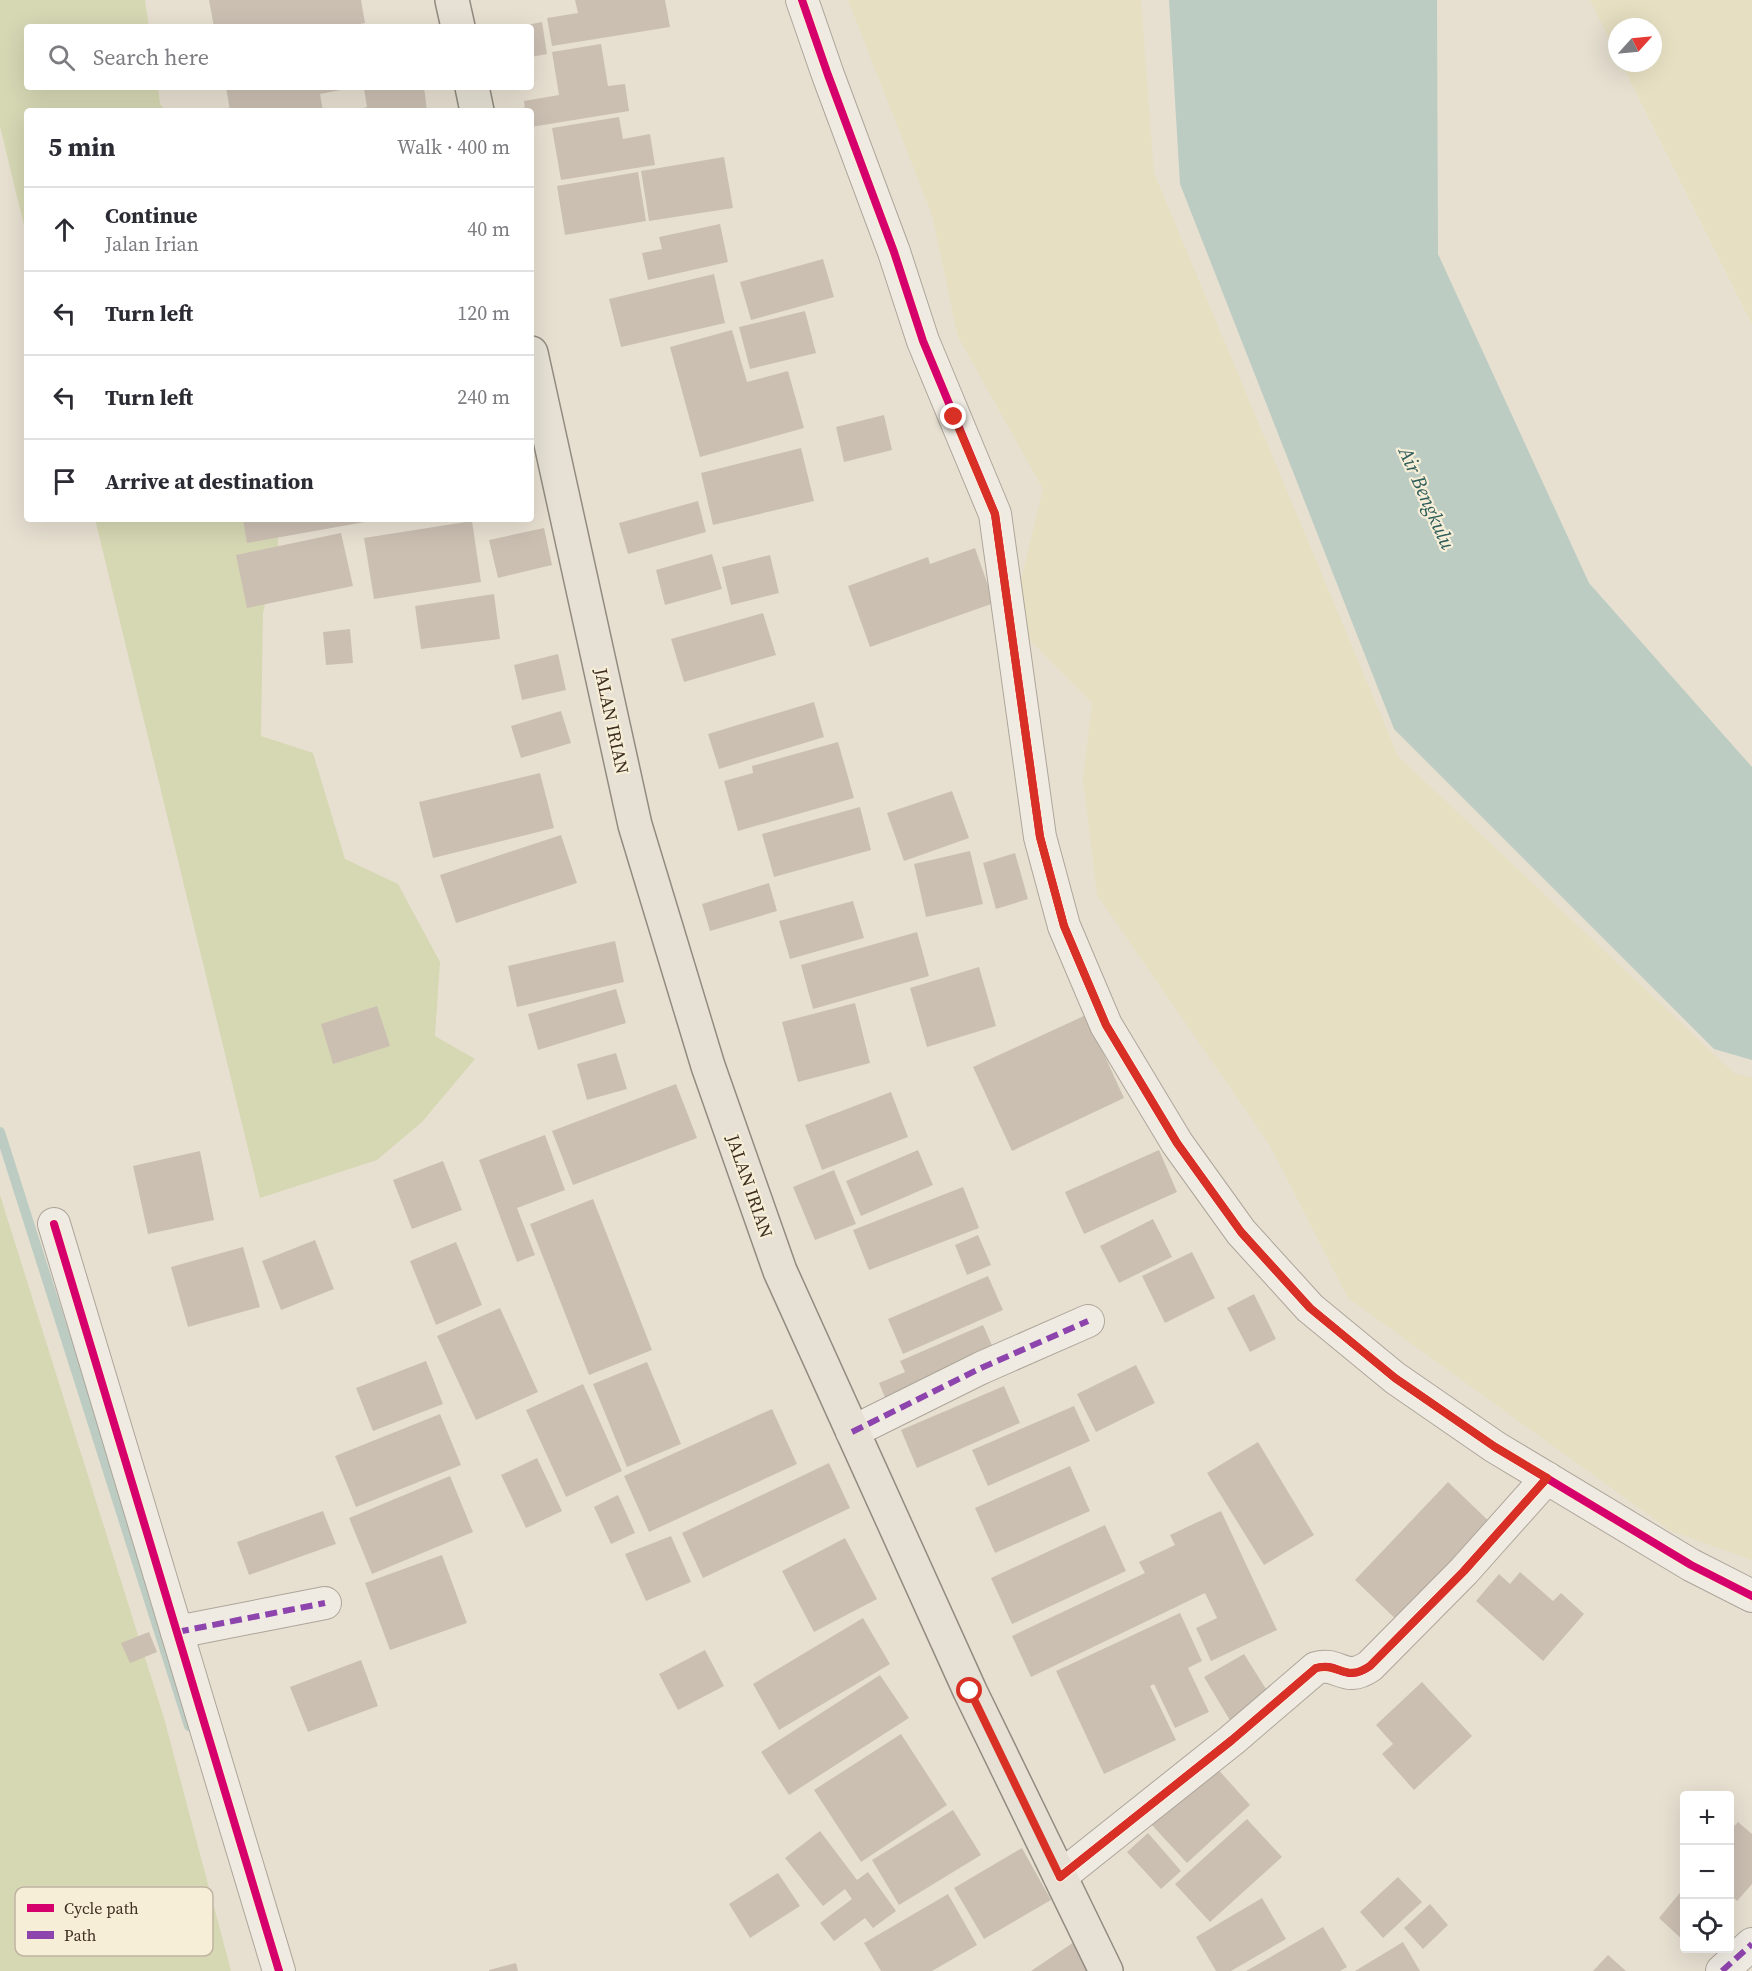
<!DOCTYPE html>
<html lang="en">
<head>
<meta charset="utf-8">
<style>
  :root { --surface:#fff; --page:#f2f2f3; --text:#2b2b33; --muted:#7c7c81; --line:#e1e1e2 }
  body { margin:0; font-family:"Source Serif 4",serif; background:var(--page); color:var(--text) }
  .controls { position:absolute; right:18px; bottom:18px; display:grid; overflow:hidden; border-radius:6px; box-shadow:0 6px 24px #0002 }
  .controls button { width:54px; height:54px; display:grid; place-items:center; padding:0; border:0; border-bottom:2px solid var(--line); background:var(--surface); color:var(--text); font:30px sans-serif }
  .compass { position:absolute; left:1608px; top:18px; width:54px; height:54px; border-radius:50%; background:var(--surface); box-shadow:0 6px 24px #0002; rotate:63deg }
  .stop { position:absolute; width:18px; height:18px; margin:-14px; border:4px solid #d93025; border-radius:50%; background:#fff }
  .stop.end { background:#d93025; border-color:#fff; box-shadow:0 2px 6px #0008 }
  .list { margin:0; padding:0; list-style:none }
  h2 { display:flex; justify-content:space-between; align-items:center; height:78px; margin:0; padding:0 24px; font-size:26px }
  h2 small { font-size:20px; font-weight:400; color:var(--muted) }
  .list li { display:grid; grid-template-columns:39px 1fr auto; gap:18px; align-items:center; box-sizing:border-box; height:84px; padding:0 24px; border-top:2px solid var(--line) }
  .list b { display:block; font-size:22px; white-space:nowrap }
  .list p { margin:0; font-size:20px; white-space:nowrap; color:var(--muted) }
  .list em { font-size:20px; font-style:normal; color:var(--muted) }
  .icon { flex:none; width:33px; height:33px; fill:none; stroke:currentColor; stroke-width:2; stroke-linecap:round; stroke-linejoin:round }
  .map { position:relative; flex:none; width:1752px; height:1971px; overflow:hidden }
  .search { position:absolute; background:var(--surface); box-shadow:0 6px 24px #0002; left:24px; top:24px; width:510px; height:66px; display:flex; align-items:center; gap:15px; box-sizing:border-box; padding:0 21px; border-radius:6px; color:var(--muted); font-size:22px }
  .panel { position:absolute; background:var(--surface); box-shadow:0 6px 24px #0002; left:24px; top:108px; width:510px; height:414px; border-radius:6px }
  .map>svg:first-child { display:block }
  .farmland { fill:#e6dfc2 }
  .green { fill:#d6d7b3 }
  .water { fill:#bcccc2 }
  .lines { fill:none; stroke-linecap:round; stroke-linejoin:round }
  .stream { stroke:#bcccc2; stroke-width:10 }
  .building { fill:#cbbfb2 }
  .minor-casing { stroke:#ada599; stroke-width:34 }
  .primary-casing { stroke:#928b80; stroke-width:36 }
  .minor { stroke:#efebe3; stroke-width:32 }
  .primary { stroke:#e6e1d4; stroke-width:33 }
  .quiet { stroke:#8e44ad; stroke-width:6; stroke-dasharray:12 6; stroke-linecap:butt }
  .cycleway-casing { stroke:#f7eed8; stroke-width:11 }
  .cycleway { stroke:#d6006c; stroke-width:8 }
  .route { stroke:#d93025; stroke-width:8 }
  .labels { text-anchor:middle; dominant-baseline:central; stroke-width:4.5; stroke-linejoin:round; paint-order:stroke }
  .street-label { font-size:18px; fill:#3d2e20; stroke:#f7eed8 }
  .water-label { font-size:20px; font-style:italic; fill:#2f5d5a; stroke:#f7eed8 }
  .key { fill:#f7eed8; stroke:#bfb4a1; stroke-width:1.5 }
  .key-label { font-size:16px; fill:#3d2e20 }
</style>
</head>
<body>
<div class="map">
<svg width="1752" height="1971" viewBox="0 0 1752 1971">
  <rect width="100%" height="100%" fill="#e7e0d1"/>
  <g class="farmland">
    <path d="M848,0H1141L1154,173L1398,756L1734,1073L1752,1078V1560L1671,1531L1348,1298L1269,1144L1097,895L1083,779L1092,703L1011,621L1043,489L958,337L932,215Z"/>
    <path d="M1590,0H1752V325L1621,63H1653V27H1617V55Z"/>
  </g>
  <g class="green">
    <path d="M0,0H145L149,27H27V87H158L160,104L166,111H27V238L0,126Z"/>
    <path d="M95,519H278V550L263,613L261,736L313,753L345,859L398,884L440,962L435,1036L475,1059L422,1122L377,1160L260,1198Z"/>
    <path d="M0,1195L164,1718L231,1971H0Z"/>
  </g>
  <path class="water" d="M1169,0H1437L1438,254L1589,583L1752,767V1060L1714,1049L1394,729L1180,184Z"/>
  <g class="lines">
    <path class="stream" d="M0,1132L189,1726"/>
  </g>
  <g class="building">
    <path d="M209,0H361L365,23L345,27H214Z"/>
    <path d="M575,0H665L670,27L552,46L547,18L578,13Z"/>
    <path d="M542,22L547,54L531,57V27L521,26Z"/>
    <path d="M601,44L608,86L625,84L629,111L531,127V111H525L524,101L559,95L552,52Z"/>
    <path d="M226,87H351V88L320,94L323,111H230Z"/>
    <path d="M377,87H424L427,111H352L367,107L364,89Z"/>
    <path d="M619,117L623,139L650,134L655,165L561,180L552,128Z"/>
    <path d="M724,157L733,208L649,221L641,171Z"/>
    <path d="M638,172L646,221L565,235L557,186Z"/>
    <path d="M720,224L728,262L648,280L642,253L662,249L659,237Z"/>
    <path d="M823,259L834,297L751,320L740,282Z"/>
    <path d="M714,274L725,323L621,347L609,299Z"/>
    <path d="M805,311L816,353L750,369L739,327Z"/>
    <path d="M732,330L747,382L788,371L804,428L700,457L670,347Z"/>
    <path d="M884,415L892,450L844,462L836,427Z"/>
    <path d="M801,448L814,501L713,525L701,473Z"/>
    <path d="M698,501L706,532L628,554L619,523Z"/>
    <path d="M243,519H365V522L247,543Z"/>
    <path d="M472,521L481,582L374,599L364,538Z"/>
    <path d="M544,528L552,565L498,578L489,540Z"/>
    <path d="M341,533L353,586L247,608L236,555Z"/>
    <path d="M975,548L994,603L870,647L848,586L928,557L930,564Z"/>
    <path d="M712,554L722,589L665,605L656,570Z"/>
    <path d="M770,555L779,593L731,605L722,567Z"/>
    <path d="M494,594L500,639L421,649L415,606Z"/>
    <path d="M763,613L776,655L684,682L671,639Z"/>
    <path d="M350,629L353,663L326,665L323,632Z"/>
    <path d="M558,654L566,690L522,700L514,665Z"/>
    <path d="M814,702L824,737L719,769L708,734Z"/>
    <path d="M561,711L571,743L521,758L511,726Z"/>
    <path d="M838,742L854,798L738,831L724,781L753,773L752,766Z"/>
    <path d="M540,773L554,828L433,858L419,802Z"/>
    <path d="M952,791L969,838L904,861L887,813Z"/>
    <path d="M860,807L871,850L774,877L762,834Z"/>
    <path d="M561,835L577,883L456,923L440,875Z"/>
    <path d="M970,851L983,904L926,917L914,864Z"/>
    <path d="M1015,853L1028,899L996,909L983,863Z"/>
    <path d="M769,883L777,911L710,931L702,904Z"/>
    <path d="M853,901L864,938L790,959L779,921Z"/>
    <path d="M917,932L929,976L813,1009L801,965Z"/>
    <path d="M615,941L624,982L517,1007L508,966Z"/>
    <path d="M979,967L996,1026L927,1047L910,988Z"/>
    <path d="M616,989L626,1023L538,1050L528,1014Z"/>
    <path d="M855,1003L870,1063L798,1082L782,1022Z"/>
    <path d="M377,1006L390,1046L333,1064L321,1024Z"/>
    <path d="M1086,1015L1124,1098L1012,1151L973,1067Z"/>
    <path d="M616,1053L627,1089L587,1100L577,1064Z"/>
    <path d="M676,1084L697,1138L573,1185L552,1131Z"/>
    <path d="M891,1092L908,1137L822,1170L805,1125Z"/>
    <path d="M545,1135L565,1190L517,1208L535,1255L517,1262L479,1160Z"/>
    <path d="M918,1150L933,1185L861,1216L846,1181Z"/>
    <path d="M1159,1150L1177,1192L1084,1234L1065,1192Z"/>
    <path d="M200,1151L214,1220L148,1234L133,1166Z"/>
    <path d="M443,1161L462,1210L412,1229L393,1180Z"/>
    <path d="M834,1170L856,1224L815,1240L793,1187Z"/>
    <path d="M963,1187L979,1228L869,1270L853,1230Z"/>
    <path d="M593,1199L652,1350L589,1375L530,1224Z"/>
    <path d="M1153,1219L1172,1257L1119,1283L1100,1246Z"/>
    <path d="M978,1235L991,1265L967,1275L955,1245Z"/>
    <path d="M315,1240L334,1289L281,1310L262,1261Z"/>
    <path d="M456,1242L482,1305L436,1325L410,1261Z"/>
    <path d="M243,1247L260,1307L188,1327L171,1267Z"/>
    <path d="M1192,1252L1215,1298L1165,1323L1142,1276Z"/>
    <path d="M988,1276L1003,1310L903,1354L888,1319Z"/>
    <path d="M1254,1294L1276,1339L1250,1352L1227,1308Z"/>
    <path d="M500,1308L538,1392L476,1420L437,1336Z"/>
    <path d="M983,1325L998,1359L889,1407L879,1383L905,1372L900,1361Z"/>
    <path d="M426,1361L443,1404L373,1431L356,1388Z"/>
    <path d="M647,1362L681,1444L627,1467L593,1384Z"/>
    <path d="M1136,1365L1155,1403L1096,1432L1077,1394Z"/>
    <path d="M583,1384L622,1471L566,1497L526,1410Z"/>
    <path d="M1004,1386L1020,1423L917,1468L901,1430Z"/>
    <path d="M1074,1406L1090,1441L988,1486L972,1450Z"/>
    <path d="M772,1409L797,1464L649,1532L624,1476Z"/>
    <path d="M440,1414L461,1465L356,1507L335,1456Z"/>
    <path d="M1258,1442L1314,1535L1264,1565L1207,1473Z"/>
    <path d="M537,1458L562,1511L526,1528L501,1475Z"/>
    <path d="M829,1463L850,1508L703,1578L682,1533Z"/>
    <path d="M1070,1466L1090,1511L995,1553L975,1508Z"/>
    <path d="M450,1476L473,1532L372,1574L349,1518Z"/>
    <path d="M1448,1482L1496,1528L1403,1626L1355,1580Z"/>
    <path d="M618,1495L635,1533L611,1544L594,1507Z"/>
    <path d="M323,1511L336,1544L249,1575L237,1542Z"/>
    <path d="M1221,1511L1277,1630L1211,1661L1196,1628L1217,1618L1205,1593L1031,1677L1012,1636L1145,1573L1139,1562L1175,1545L1170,1535Z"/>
    <path d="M1105,1525L1126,1571L1012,1624L991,1578Z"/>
    <path d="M671,1536L691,1582L646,1601L625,1554Z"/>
    <path d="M845,1538L877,1599L814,1632L782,1571Z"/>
    <path d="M442,1555L467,1623L390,1650L365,1583Z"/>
    <path d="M1520,1572L1553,1601L1561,1593L1584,1614L1543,1661L1476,1601L1499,1574L1510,1584Z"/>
    <path d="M1180,1613L1202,1661L1188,1668L1209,1712L1175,1728L1154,1684L1150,1686L1176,1740L1104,1774L1056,1671Z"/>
    <path d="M863,1618L890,1664L779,1730L753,1684Z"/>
    <path d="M149,1632L157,1652L130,1663L121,1643Z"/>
    <path d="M705,1650L724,1686L678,1710L659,1674Z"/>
    <path d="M1244,1654L1271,1697L1231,1722L1204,1677Z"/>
    <path d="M361,1660L378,1706L308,1732L290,1687Z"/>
    <path d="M880,1675L909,1718L789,1795L761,1752Z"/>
    <path d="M1422,1682L1472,1736L1414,1790L1382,1754L1393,1744L1376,1725Z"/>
    <path d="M901,1734L947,1805L861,1862L814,1790Z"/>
    <path d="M1215,1766L1250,1805L1187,1863L1151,1824Z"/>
    <path d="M953,1810L981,1855L899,1905L872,1860Z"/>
    <path d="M1247,1819L1282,1857L1210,1922L1175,1884Z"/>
    <path d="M1738,1822L1752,1834V1884L1737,1901L1730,1894V1831Z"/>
    <path d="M820,1831L857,1880L868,1872L896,1911L873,1928L865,1918L834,1941L820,1923L852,1899L845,1889L823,1906L785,1858Z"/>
    <path d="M1148,1833L1181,1871L1161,1889L1127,1852Z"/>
    <path d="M1022,1848L1051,1900L984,1939L954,1888Z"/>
    <path d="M778,1873L800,1906L750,1938L729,1904Z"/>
    <path d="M1398,1877L1422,1902L1383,1938L1360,1912Z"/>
    <path d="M1684,1888V1941L1659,1918Z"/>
    <path d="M948,1894L977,1945L932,1971H881L864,1943Z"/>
    <path d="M1262,1898L1286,1939L1231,1971H1216L1196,1937Z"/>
    <path d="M1430,1904L1448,1925L1423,1949L1404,1928Z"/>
    <path d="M1323,1927L1347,1967L1340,1971H1246Z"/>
    <path d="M1077,1940L1098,1971H1031Z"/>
    <path d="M1403,1942L1420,1971H1355Z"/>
    <path d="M1608,1955L1626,1971H1593Z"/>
    <path d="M516,1963L518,1971H489V1970Z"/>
  </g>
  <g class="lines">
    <defs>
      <g id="minor">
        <path d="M802,0L828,75L894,252L923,341L995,514L1040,837L1064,926L1106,1025L1177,1143L1241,1232L1310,1308L1395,1378L1495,1447L1691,1565L1752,1596"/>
        <path d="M54,1224L279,1971"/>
        <path d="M852,1432L981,1368L1088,1321"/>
        <path d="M177,1632L325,1603"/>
        <path d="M1060,1877L1232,1740L1316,1668C1339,1661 1344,1684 1370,1666L1464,1571L1547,1478"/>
        <path d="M1722,1971L1752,1944"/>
      </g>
      <g id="primary">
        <path d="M452,0L458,27"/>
        <path d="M472,87L477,111"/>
        <path d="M531,353L635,825L708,1066L780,1271L970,1691L1106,1971"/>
      </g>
    </defs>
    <use href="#minor" class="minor-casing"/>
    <use href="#primary" class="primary-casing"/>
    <use href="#minor" class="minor"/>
    <use href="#primary" class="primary"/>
    <g class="quiet">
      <path d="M852,1432L981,1368L1088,1321"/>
      <path d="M177,1632L325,1603"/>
      <path d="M1722,1971L1752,1944"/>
    </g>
    <defs>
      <g id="cycleway">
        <path d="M802,0L828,75L894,252L923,341L995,514L1040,837L1064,926L1106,1025L1177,1143L1241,1232L1310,1308L1395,1378L1495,1447L1691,1565L1752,1596"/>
        <path d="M54,1224L279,1971"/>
        <path d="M1060,1877L1232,1740L1316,1668C1339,1661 1344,1684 1370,1666L1464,1571L1547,1478"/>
      </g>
    </defs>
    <use href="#cycleway" class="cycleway-casing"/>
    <use href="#cycleway" class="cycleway"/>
  </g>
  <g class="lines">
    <path class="route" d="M954,417L995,514L1040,837L1064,926L1106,1025L1177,1143L1241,1232L1310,1308L1395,1378L1495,1447L1547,1478L1464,1571L1370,1666C1345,1683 1339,1662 1316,1668L1232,1740L1060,1877L970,1691"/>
  </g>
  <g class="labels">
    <g class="street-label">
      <text transform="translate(612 721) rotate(78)">JALAN IRIAN</text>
      <text transform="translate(750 1186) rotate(71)">JALAN IRIAN</text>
    </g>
    <g class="water-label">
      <text transform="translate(1427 498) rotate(66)">Air Bengkulu</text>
    </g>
  </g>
  <rect x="15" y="1887" width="198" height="69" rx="9" class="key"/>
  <rect x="27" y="1904" width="27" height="8" fill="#d6006c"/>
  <rect x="27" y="1931" width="27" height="8" fill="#8e44ad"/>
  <g class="key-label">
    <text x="64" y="1914">Cycle path</text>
    <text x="64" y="1941">Path</text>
  </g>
</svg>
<div class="controls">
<button>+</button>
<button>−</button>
<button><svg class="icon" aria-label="locate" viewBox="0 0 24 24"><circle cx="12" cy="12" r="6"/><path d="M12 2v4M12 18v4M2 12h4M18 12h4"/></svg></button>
</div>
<svg class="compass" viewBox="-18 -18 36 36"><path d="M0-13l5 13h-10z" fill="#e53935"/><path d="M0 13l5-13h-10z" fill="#7c7c81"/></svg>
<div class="stop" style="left:970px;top:1691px"></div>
<div class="stop end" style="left:954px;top:417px"></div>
<div class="search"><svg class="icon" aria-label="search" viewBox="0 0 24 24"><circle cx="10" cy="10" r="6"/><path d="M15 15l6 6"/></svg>Search here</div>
<section class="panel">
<h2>5 min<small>Walk · 400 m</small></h2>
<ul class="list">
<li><svg class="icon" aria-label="ahead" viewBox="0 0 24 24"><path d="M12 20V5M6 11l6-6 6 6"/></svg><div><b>Continue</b><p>Jalan Irian</p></div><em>40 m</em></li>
<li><svg class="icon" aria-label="left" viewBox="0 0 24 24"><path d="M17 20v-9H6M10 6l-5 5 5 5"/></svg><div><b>Turn left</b></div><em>120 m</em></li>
<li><svg class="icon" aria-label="left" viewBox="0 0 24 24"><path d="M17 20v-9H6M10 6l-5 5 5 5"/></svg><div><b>Turn left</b></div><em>240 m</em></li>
<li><svg class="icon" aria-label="arrive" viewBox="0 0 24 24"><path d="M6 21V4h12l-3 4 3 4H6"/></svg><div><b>Arrive at destination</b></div></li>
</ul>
</section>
</div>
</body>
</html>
